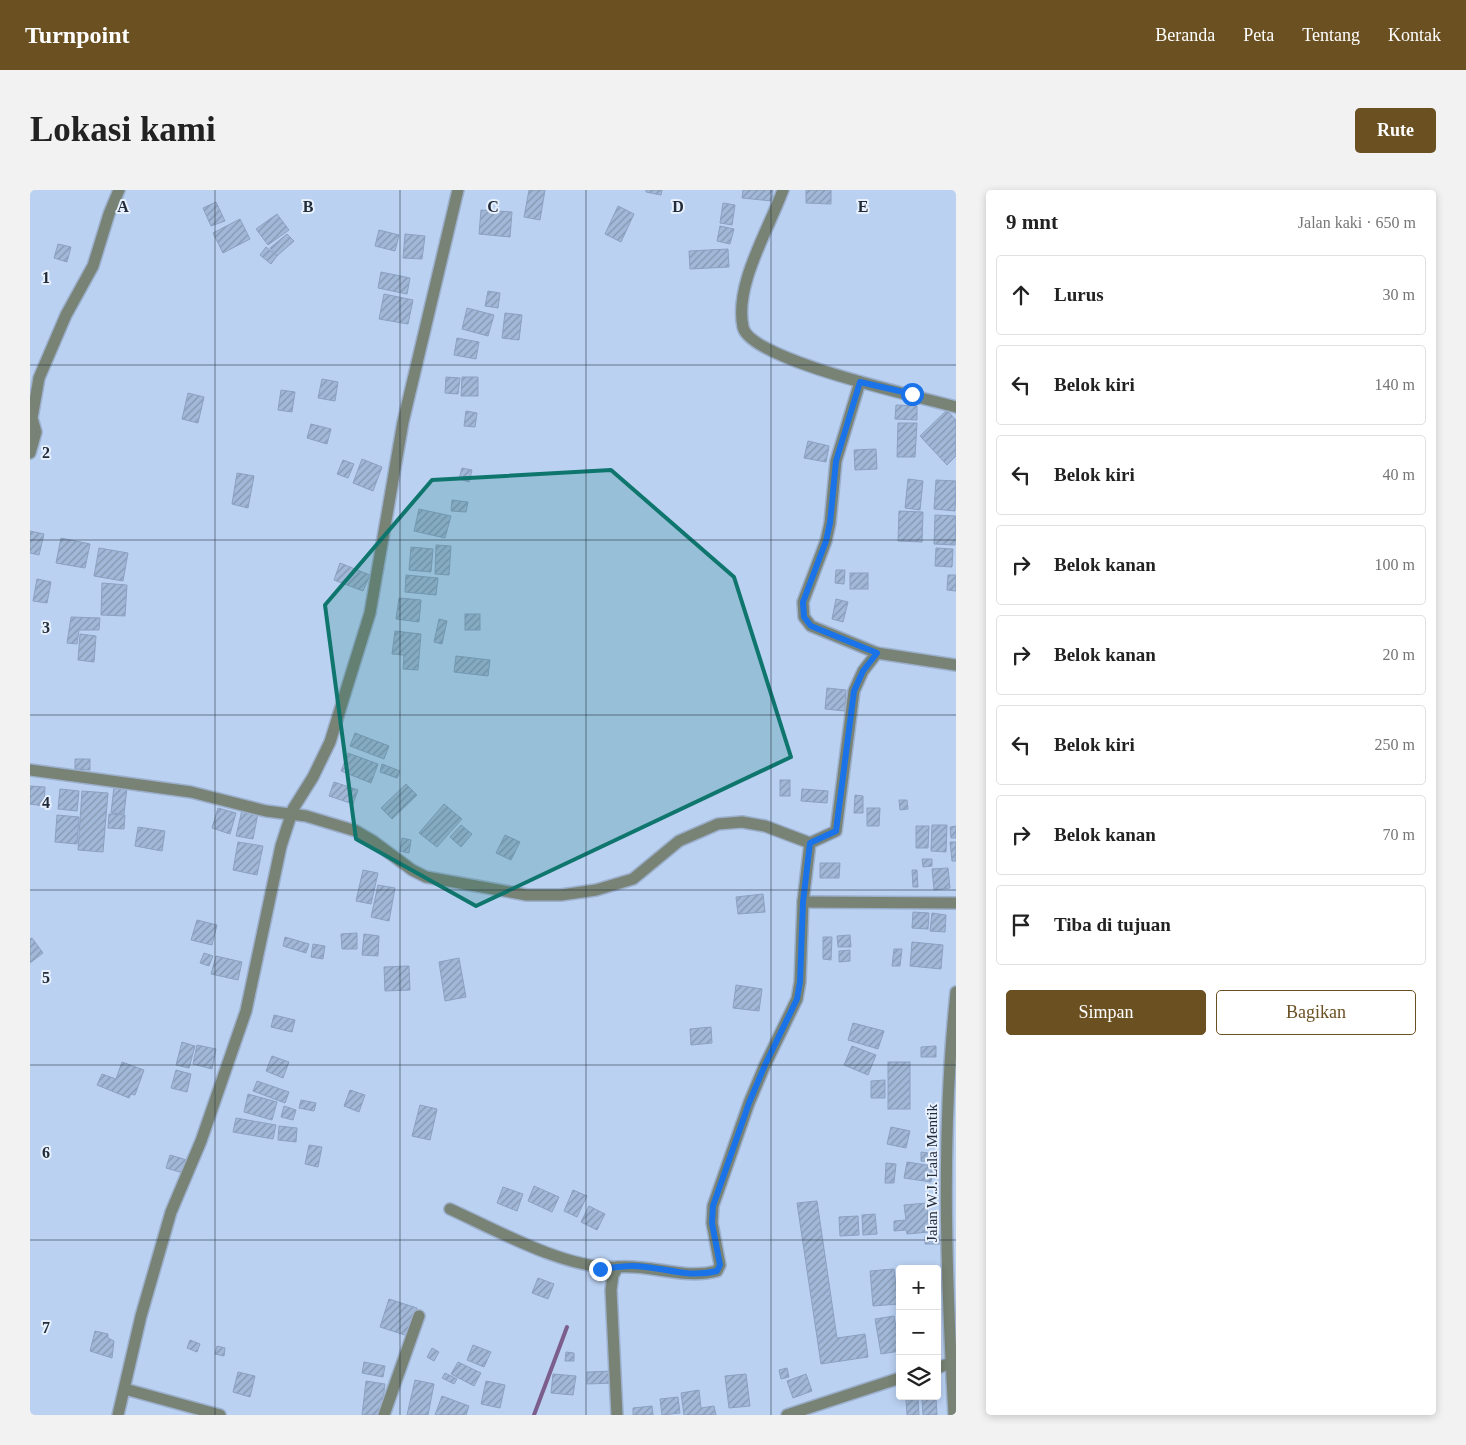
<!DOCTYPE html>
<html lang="id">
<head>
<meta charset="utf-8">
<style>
  :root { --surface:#fff; --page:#f2f2f2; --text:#222; --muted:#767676; --line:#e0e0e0; --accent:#6b5022 }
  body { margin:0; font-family:"Times New Roman",serif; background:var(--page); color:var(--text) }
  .controls { position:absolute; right:15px; bottom:15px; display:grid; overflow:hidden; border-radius:5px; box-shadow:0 2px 8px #0003 }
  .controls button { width:45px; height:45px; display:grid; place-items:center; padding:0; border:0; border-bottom:1px solid var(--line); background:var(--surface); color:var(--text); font:25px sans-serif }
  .stop { position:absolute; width:15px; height:15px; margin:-11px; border:4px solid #1a73e8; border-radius:50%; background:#fff }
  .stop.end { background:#1a73e8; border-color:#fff; box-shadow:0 1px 5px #0008 }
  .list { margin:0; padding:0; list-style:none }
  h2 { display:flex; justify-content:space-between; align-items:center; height:65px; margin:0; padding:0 20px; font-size:21px }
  h2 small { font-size:16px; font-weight:400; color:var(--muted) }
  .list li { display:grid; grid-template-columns:32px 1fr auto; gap:15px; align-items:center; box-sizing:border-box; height:80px; margin:0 10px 10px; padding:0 10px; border:1px solid var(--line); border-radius:5px }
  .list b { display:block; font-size:19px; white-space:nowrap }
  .list em { font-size:16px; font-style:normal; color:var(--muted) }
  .actions { display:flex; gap:10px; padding:15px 20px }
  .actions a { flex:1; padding:11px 0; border:1px solid var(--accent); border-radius:5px; text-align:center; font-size:18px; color:var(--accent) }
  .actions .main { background:var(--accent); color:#fff }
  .icon { flex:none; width:28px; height:28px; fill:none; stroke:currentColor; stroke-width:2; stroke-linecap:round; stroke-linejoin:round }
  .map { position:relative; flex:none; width:926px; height:1225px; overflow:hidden; border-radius:5px }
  header { display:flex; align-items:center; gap:30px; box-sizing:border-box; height:70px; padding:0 25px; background:var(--accent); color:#fff }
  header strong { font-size:24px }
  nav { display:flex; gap:28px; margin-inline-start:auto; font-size:18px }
  .intro { display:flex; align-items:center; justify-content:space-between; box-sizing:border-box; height:120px; padding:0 30px }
  h1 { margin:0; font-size:35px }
  .button { padding:12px 22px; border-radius:5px; background:var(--accent); color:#fff; font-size:18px; font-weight:700 }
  main { display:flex; gap:30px; padding:0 30px }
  aside { flex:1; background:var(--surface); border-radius:5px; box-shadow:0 2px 8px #0003 }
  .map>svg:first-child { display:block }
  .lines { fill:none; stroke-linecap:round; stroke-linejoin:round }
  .stream { stroke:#7c5e8d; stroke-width:4 }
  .building { fill:url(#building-hatch); stroke:#8ca1c1 }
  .minor-casing { stroke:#9cb0cd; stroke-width:14 }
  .minor { stroke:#798375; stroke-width:11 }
  .route { stroke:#1a73e8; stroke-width:6 }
  .marked { fill:#0f766e; fill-opacity:0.2; stroke:#0f766e; stroke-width:4; stroke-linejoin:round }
  .grid { fill:none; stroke:#222b38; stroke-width:1; stroke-opacity:0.55 }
  .labels { text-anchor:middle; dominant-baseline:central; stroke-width:4; stroke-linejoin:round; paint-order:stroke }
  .street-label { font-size:15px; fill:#222b38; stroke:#e7f0fe }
  .grid-label { font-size:16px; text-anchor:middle; font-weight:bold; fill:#222b38; stroke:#e7f0fe; stroke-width:4; stroke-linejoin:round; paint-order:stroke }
</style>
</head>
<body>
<header>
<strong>Turnpoint</strong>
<nav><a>Beranda</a><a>Peta</a><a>Tentang</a><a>Kontak</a></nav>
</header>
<div class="intro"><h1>Lokasi kami</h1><a class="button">Rute</a></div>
<main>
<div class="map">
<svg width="926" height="1225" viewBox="0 0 926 1225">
  <defs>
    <pattern id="building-hatch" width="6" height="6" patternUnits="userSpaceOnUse" patternTransform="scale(1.25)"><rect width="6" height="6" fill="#a2b8d8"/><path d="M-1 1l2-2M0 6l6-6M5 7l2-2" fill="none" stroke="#8496b0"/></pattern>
  </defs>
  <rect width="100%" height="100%" fill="#bad1f2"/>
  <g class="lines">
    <path class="stream" d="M504,1225L537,1137"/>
  </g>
  <g class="building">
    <path d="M499,0H515L510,30L494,27Z"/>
    <path d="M616,0H632L631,5L616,2Z"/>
    <path d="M713,0H743L742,11L712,8Z"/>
    <path d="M776,0H801V14L776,13Z"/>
    <path d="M186,12L195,31L181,36L173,18Z"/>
    <path d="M693,13L705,15L702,35L690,33Z"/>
    <path d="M588,16L604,24L591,52L575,44Z"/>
    <path d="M451,20L482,22L480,47L449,44Z"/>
    <path d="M247,24L259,40L238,55L226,39Z"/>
    <path d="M210,29L220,49L193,63L183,43Z"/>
    <path d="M690,36L704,39L700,54L687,51Z"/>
    <path d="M349,40L369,45L365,61L345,56Z"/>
    <path d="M257,44L264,51L247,66L240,58Z"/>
    <path d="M375,44L395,46L392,69L373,68Z"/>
    <path d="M28,54L41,57L37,72L24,68Z"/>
    <path d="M236,57L247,66L241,74L230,65Z"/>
    <path d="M698,59L699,77L660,79L659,61Z"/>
    <path d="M351,82L380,88L377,104L348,98Z"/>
    <path d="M458,101L470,103L468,118L455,116Z"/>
    <path d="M354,104L383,110L378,134L349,129Z"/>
    <path d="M437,118L464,125L458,146L432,139Z"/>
    <path d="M475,123L492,125L489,150L472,148Z"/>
    <path d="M427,148L449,152L446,169L424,165Z"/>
    <path d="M416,187L430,188L428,204L415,203Z"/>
    <path d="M432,187H448V206H431Z"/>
    <path d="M292,189L308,192L305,211L288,208Z"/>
    <path d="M251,200L265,202L262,222L248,220Z"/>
    <path d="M158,203L174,207L168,233L152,229Z"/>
    <path d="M866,215L887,216V230L865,229Z"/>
    <path d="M917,220L926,230V266L917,275L890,246Z"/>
    <path d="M436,221L447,223L445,237L434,236Z"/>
    <path d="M868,233H887L885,267H867Z"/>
    <path d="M281,234L301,239L297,254L277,248Z"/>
    <path d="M778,251L799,256L796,272L774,268Z"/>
    <path d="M846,259L847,279L825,280L824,260Z"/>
    <path d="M332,269L352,277L343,301L323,293Z"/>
    <path d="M313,270L324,274L318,288L307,284Z"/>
    <path d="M432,278L442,280L439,292L429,289Z"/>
    <path d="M207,283L224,286L218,318L202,314Z"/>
    <path d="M878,289L893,291L890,320L875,318Z"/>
    <path d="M906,290L926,291L925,321L904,319Z"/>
    <path d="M422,310L438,312L436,322L421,321Z"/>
    <path d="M389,319L421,326L415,348L384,341Z"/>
    <path d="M869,321L893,322L892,352L868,351Z"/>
    <path d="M905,325L926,326L925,355L904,354Z"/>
    <path d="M0,341L14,344L9,365L0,363Z"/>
    <path d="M31,348L60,354L55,378L26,373Z"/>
    <path d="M406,355L421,356L419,385L405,384Z"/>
    <path d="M381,357L403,359L401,382L379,380Z"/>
    <path d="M69,358L98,363L93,391L64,386Z"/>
    <path d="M906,358L923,359L922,377L905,376Z"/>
    <path d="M310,373L340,385L333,401L304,390Z"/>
    <path d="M806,380H815L814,394L805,393Z"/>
    <rect x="820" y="383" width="18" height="16"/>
    <path d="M376,385L408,388L406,405L375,402Z"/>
    <path d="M918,385H926V401L917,400Z"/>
    <path d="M7,389L21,392L17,413L3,411Z"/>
    <path d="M72,393L97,395L95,426L71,425Z"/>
    <path d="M369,408L391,410L389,432L366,429Z"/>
    <path d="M806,409L818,412L813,432L802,429Z"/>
    <rect x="435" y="424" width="15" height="16"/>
    <path d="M41,427L70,428L69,440H49L47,454L37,453Z"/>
    <path d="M409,429L417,431L412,454L404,452Z"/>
    <path d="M365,441L391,444L388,480L373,479L374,465L362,464Z"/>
    <path d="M50,444L66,446L64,472L48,470Z"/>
    <path d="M426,466L460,470L458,486L424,482Z"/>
    <path d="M797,498L816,500L815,521L795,519Z"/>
    <path d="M325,543L359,556L354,569L320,556Z"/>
    <path d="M318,563L348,574L341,593L311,581Z"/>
    <path d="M45,569H60V580L45,579Z"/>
    <path d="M352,574L370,581L367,588L350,582Z"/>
    <rect x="750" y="590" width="10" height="16"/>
    <path d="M304,592L328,600L323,614L299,606Z"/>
    <path d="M376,594L387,605L362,629L351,618Z"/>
    <path d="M0,596L15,597L14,616L0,614Z"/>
    <path d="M84,597L97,598L94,624L81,623Z"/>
    <path d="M30,599L49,601L47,621L28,619Z"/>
    <path d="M772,599L798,601L797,613L771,611Z"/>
    <path d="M52,601L78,603L73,662L48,660Z"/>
    <path d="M825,605L833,606V623H824Z"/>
    <path d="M869,610H877L878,619L870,620Z"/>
    <path d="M414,614L432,629L407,657L389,643Z"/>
    <path d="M188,618L206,623L200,644L182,638Z"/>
    <path d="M837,618H850L849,636H837Z"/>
    <path d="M212,620L228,623L223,649L206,646Z"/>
    <path d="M79,624L95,625L94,639L78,638Z"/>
    <path d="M27,625L49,627L47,654L25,652Z"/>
    <path d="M431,635L442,644L431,657L420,647Z"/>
    <path d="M902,635H917L916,662L901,661Z"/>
    <path d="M886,636H899L898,658H886Z"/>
    <path d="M926,636V648H921L920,637Z"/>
    <path d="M108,637L135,641L132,661L105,656Z"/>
    <path d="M475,645L490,652L481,670L466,663Z"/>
    <path d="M372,648L381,650L379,663L370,661Z"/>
    <path d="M208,652L233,656L227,685L203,680Z"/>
    <path d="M920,652H926V671H922Z"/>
    <path d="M892,669H902V676L893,677Z"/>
    <path d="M790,673H810L809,688H790Z"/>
    <path d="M918,678L920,698L904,700L902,679Z"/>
    <path d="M333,680L348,683L341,714L326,711Z"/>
    <path d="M882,680H887L888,697H883Z"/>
    <path d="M348,695L365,698L359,731L341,727Z"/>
    <path d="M733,704L735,722L708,724L706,707Z"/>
    <path d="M883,722L899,723L898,739L882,738Z"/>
    <path d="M902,723L916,725L915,742L900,741Z"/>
    <path d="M167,730L187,735L182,755L161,750Z"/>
    <path d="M327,743V759H312L311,744Z"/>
    <path d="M334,744L349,746L348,766L332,765Z"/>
    <path d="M820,745L821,757H808L807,746Z"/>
    <path d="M255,747L279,754L276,763L253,756Z"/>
    <path d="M793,747H802L801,770L793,769Z"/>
    <path d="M2,748L13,763L0,773V749Z"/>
    <path d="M882,752L913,755L911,779L880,776Z"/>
    <path d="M283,754L295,756L293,769L281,767Z"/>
    <path d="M864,759H872L870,776H862Z"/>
    <path d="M820,760V771L809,772V761Z"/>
    <path d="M174,763L183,766L179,776L170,773Z"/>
    <path d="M186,766L212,772L208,790L181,784Z"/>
    <path d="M429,768L436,807L415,811L409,772Z"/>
    <path d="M379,776L380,800L355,801L354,777Z"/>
    <path d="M706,795L732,799L729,821L703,818Z"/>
    <path d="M244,825L265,830L262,842L241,837Z"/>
    <path d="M823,833L854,841L848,859L818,850Z"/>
    <path d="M681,837L682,853L661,855L660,839Z"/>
    <path d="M152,852L165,856L159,878L146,875Z"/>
    <path d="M167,855L186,859L182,879L163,874Z"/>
    <path d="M822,856L846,865L838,885L814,875Z"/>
    <path d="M906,856V867H891V857Z"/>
    <path d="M242,866L259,872L253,888L236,881Z"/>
    <path d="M92,872L114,880L105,905L101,904L99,908L67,895L72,884L86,889Z"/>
    <rect x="858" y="872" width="22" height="47"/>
    <path d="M146,880L161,884L157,902L141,898Z"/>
    <path d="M855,890V908H841V891Z"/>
    <path d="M227,891L259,902L255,913L223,901Z"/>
    <path d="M320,900L335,905L329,922L314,916Z"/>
    <path d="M218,904L247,912L242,930L214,922Z"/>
    <path d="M271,910L286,913L284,921L269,918Z"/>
    <path d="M390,915L407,919L400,950L382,946Z"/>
    <path d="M254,916L266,920L263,930L251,927Z"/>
    <path d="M206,928L246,935L243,949L203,942Z"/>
    <path d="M249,936L267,938L266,952L248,950Z"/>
    <path d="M861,937L880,941L876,958L857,954Z"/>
    <path d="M279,955L292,957L288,977L275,974Z"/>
    <path d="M891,962L905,964L904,972L891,971Z"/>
    <path d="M140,965L157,970L153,983L136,978Z"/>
    <path d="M877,972L903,976L901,992L874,988Z"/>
    <path d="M856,973L866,974L864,993H855Z"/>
    <path d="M504,996L529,1007L522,1022L498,1011Z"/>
    <path d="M473,997L493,1004L487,1021L467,1013Z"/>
    <path d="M543,1000L557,1006L547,1027L534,1021Z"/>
    <path d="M787,1011L807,1148L835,1144L838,1167L791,1174L767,1013Z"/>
    <path d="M897,1013L899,1042L877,1044L876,1040L864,1041V1031L876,1030L874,1015Z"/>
    <path d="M559,1016L575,1024L567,1040L551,1032Z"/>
    <path d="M845,1024L847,1044L833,1045L832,1025Z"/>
    <path d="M828,1026L829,1045L810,1046L809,1027Z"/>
    <path d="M910,1045L911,1054H895V1046Z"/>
    <path d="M864,1079L868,1114L843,1116L840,1081Z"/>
    <path d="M508,1088L524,1094L518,1109L502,1103Z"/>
    <path d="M359,1109L387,1118L378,1146L350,1137Z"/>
    <path d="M864,1126L870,1161L851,1164L845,1129Z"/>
    <path d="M65,1141L78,1144V1148L84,1151L82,1168L60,1161Z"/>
    <path d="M160,1150L170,1154L167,1162L157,1158Z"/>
    <path d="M443,1155L461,1162L454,1177L437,1170Z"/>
    <path d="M187,1156L195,1158L194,1166L185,1164Z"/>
    <path d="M402,1158L409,1162L404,1171L397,1167Z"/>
    <path d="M536,1162L544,1163V1171H535Z"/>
    <path d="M334,1172L355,1176L353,1187L332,1183Z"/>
    <path d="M428,1172L451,1183L444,1196L421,1184Z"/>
    <path d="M757,1178L759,1187L751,1189L749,1180Z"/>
    <path d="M584,1181L585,1193L557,1194V1182Z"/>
    <path d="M208,1182L225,1186L220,1207L203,1202Z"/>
    <path d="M415,1183L427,1189L424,1194L412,1188Z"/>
    <path d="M523,1184L546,1186L543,1205L521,1203Z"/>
    <path d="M716,1184L720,1216L699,1218L695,1186Z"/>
    <path d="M776,1184L782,1201L763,1208L757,1191Z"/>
    <path d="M385,1190L404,1194L398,1225H377Z"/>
    <path d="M336,1191L355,1194L351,1225H332Z"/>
    <path d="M456,1191L475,1195L470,1218L451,1214Z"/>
    <path d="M669,1200L671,1218L684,1216L686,1225H654L651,1203Z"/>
    <path d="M412,1206L439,1216L436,1225H405Z"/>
    <path d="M648,1207L650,1223L632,1225L630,1209Z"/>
    <path d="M906,1208L907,1225H893L892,1209Z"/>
    <path d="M888,1209L889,1225H877L876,1210Z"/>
    <path d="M622,1216L623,1225H603V1218Z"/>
  </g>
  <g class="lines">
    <defs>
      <g id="minor">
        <path d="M753,0C739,39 704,95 713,137C719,170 891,207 926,217"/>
        <path d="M830,192L806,271L800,333L796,351L773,412L774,427L781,436L847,463"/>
        <path d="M0,263L6,242L2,228L9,188L36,125L63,76L79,24L89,0"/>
        <path d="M0,580L161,602L236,621L276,626L326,641L343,651L382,680L396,687L497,705H531L566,700L603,689L649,651L688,634L712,632L735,636L780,653"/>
        <path d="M773,712L926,713"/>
        <path d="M420,1019C466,1040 539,1081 588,1077"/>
        <path d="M907,1178L921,1173"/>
        <path d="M95,1199L190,1225"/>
        <path d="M88,1225L111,1126L141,1022L171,951L216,821L251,656L263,619L283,587L300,552L340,423L373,232L428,0"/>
        <path d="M354,1225L389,1126"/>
        <path d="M587,1225L581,1100L583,1085L588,1077C622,1074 653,1090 687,1081L690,1075L682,1033L683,1016L719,913L735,875L767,809L770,792L773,712L780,653L806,641L824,501L833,481L847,463L926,475"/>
        <path d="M757,1225L870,1188"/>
        <path d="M924,1225C916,1084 911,943 926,802"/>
      </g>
    </defs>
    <use href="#minor" class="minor-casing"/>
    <use href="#minor" class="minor"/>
  </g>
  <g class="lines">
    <path class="route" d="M570,1079C581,1078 591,1076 602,1076C631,1076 657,1089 687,1081L690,1075L682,1033L683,1016L719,913L735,875L767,809L770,792L773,712L780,653L806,641L824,501L833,481L847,463L781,436L774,427L773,412L796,351L800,333L806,271L830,192L882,204"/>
  </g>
  <path class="marked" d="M581,280L704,387L761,567L446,716L326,649L295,415L402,290Z"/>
  <path class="grid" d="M185,0V1225M370,0V1225M556,0V1225M741,0V1225M0,175H926M0,350H926M0,525H926M0,700H926M0,875H926M0,1050H926"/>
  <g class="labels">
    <g class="street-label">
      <text transform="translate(902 983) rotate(-90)">Jalan W.J. Lala Mentik</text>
    </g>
  </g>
  <g class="grid-label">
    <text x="93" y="22">A</text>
    <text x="278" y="22">B</text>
    <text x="463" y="22">C</text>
    <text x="648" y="22">D</text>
    <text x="833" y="22">E</text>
    <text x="16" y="93">1</text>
    <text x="16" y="268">2</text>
    <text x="16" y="443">3</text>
    <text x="16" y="618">4</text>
    <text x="16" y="793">5</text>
    <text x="16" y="968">6</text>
    <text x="16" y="1143">7</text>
  </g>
</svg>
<div class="controls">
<button>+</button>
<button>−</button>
<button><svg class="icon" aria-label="layers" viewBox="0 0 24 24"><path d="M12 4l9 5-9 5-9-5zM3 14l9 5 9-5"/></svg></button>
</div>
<div class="stop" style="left:882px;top:204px"></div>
<div class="stop end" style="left:570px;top:1079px"></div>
</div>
<aside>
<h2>9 mnt<small>Jalan kaki · 650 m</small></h2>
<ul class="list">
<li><svg class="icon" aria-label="ahead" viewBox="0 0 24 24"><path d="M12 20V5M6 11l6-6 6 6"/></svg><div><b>Lurus</b></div><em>30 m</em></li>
<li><svg class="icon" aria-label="left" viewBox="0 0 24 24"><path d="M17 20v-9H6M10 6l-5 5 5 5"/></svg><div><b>Belok kiri</b></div><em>140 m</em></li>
<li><svg class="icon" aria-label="left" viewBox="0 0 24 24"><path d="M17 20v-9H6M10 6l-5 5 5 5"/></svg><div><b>Belok kiri</b></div><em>40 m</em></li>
<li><svg class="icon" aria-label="right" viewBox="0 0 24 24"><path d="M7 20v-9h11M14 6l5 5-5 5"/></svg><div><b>Belok kanan</b></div><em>100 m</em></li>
<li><svg class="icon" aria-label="right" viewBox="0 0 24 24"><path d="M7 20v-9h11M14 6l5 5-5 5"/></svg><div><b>Belok kanan</b></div><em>20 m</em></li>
<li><svg class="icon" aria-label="left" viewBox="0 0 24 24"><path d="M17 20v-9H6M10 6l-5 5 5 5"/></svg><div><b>Belok kiri</b></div><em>250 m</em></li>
<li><svg class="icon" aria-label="right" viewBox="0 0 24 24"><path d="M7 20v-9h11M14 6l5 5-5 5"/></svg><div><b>Belok kanan</b></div><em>70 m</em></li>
<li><svg class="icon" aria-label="arrive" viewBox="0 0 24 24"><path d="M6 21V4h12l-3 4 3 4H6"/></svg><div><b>Tiba di tujuan</b></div></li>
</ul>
<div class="actions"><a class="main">Simpan</a><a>Bagikan</a></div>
</aside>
</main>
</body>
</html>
